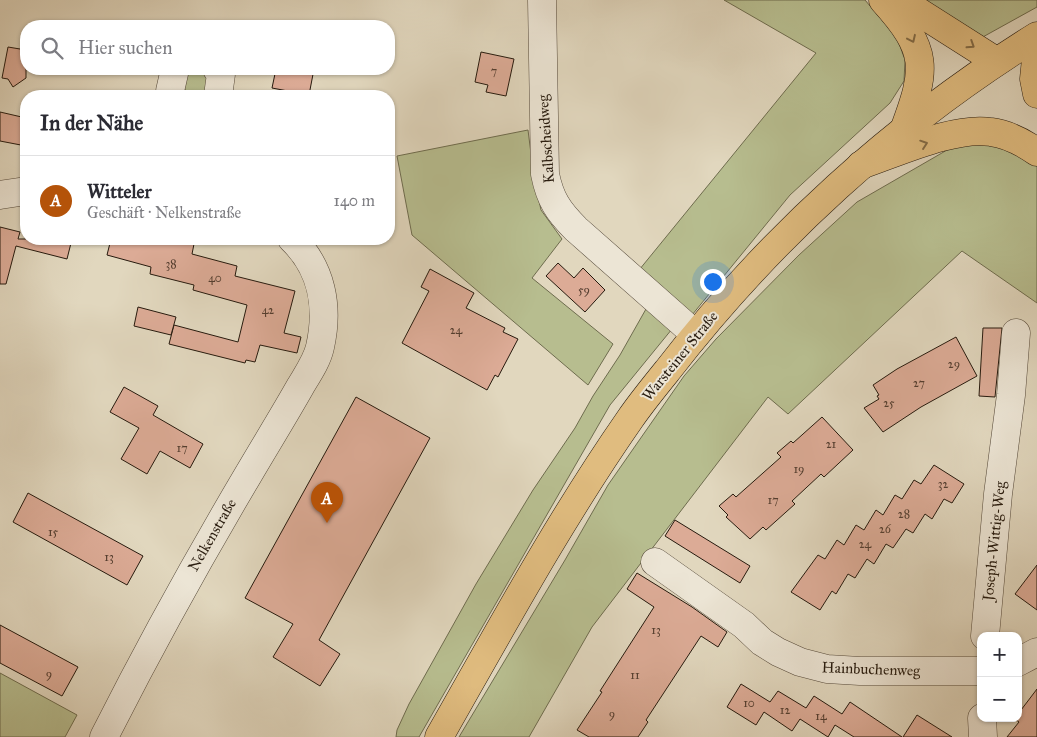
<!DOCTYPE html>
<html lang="de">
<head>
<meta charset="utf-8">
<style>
  :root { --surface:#fff; --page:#f2f2f3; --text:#2b2b33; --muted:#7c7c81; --line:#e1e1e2; --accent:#b45309 }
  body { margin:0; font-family:"IM FELL Great Primer",serif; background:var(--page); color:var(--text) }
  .controls { position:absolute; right:15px; bottom:15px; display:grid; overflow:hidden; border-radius:10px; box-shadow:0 1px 4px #0004 }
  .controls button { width:45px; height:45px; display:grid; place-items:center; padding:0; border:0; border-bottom:1px solid var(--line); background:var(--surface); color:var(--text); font:25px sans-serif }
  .you { position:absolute; left:712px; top:281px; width:18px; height:18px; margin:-12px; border:4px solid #fff; border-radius:50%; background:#1a73e8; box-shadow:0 0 0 8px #1a73e833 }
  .badge { display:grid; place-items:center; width:32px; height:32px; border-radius:50%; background:var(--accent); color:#fff; font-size:16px; font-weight:700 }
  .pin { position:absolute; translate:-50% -41px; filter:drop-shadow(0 1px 2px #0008) }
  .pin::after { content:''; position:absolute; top:26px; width:18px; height:15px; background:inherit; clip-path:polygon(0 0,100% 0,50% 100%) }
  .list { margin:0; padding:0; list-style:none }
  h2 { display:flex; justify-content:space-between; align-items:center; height:65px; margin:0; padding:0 20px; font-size:21px }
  h2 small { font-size:16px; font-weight:400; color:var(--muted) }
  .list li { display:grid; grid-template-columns:32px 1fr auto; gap:15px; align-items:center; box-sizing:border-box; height:90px; padding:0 20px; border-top:1px solid var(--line) }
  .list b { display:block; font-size:19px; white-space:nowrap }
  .list p { margin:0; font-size:16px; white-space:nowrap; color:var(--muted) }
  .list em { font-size:16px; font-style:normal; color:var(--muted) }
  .icon { flex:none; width:28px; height:28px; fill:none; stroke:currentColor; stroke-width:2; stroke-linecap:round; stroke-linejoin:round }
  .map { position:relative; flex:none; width:1037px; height:737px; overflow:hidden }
  .search { position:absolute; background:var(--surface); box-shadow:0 1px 4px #0004; left:20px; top:20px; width:375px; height:55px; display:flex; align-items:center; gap:12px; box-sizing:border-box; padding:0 18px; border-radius:20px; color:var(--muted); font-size:19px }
  .panel { position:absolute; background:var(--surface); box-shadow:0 1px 4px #0004; left:20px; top:90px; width:375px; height:155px; border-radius:20px }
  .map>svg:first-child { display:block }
  .green { fill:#b7bd8f; stroke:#6e6c4e }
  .building { fill:#dcab96; stroke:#261a0e }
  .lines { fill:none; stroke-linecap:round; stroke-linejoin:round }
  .minor-casing { stroke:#55493a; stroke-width:29 }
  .major-casing { stroke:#261a0e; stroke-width:29 }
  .highway-casing { stroke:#261a0e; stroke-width:29 }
  .minor { stroke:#ece5d5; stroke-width:28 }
  .major { stroke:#e0bc7f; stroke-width:28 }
  .highway { stroke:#e0bc7f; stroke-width:28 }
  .oneway { stroke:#836b46 }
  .labels { text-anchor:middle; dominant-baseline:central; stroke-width:4; stroke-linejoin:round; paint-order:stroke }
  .number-label { font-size:12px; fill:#543e30 }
  .street-label { font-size:15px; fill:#261a0e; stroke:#ece5d5 }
</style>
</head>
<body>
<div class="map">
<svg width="1037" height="737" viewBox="0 0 1037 737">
  <rect width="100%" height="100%" fill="#e1d7be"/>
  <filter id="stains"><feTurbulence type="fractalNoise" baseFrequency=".004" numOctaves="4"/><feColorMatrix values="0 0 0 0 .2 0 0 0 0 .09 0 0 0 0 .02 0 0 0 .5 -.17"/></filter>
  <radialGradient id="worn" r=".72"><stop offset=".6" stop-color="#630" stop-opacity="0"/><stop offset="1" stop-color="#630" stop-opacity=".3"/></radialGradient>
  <g class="green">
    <path d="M724,0H865L897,38L905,60L904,81L890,103L790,195L692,315L635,275L816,53Z"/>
    <path d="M922,0H1037V7L981,38Z"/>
    <circle cx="196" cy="83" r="13"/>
    <path d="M528,130L534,178L541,210L562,239L532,278L613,344L588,385L412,235L397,156Z"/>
    <path d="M973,143C999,146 1016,149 1037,165V303L962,251L788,414L768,397L592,627L529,737H459L565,560L608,485L684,376L716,339L799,255L857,202L954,146Z"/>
    <path d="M646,309L672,329L610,405L419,737H396L397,730L409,704L476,584L533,490L575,428L593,396L620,355Z"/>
    <path d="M0,673L77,715L65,737H0Z"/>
  </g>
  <g class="building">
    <path d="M8,47L26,50V78L13,87L8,79L2,78Z"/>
    <path d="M481,52L514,59L506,96L486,92L488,85L475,82Z"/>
    <path d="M276,69H314L309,95L272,88Z"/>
    <path d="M0,112L26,118V146L0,141Z"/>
    <path d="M0,227L20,232L18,239H72L67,259L16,246L6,284H0Z"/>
    <path d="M111,239H171L194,244L192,254L237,266L235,276L295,291L284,333L301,337L297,353L260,345L255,362L246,360L245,363L169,344L174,325L238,342L247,305L193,290L194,285L150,274L151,267L107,255Z"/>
    <path d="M558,263L574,278L583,268L605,290L585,312L546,276Z"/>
    <path d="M430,269L474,293L466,308L505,328L503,332L518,339L498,377L495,375L487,390L402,343L429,291L421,287Z"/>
    <path d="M138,307L176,317L171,335L134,326Z"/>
    <path d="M983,328H1002L995,397L979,396Z"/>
    <path d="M956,337L977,376L921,407L883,432L864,408L879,399L877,396L879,395L873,385L897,369Z"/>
    <path d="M124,387L158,406L153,415L203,444L190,468L160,451L147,474L121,459L139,428L110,412Z"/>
    <path d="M356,397L430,438L319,640L340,654L320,686L273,657L293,624L245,598Z"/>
    <path d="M822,417L853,450L824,477L821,474L792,501L795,504L766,530L763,527L750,539L726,517L728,515L719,506L733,494L736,497L781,457L777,453L791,441L793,443Z"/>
    <path d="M934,465L964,484L952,503L944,499L932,519L925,514L913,533L906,529L893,548L886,544L874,564L867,559L855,578L848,574L836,594L832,591L820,610L791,592L818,555L825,559L837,540L844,545L856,525L864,530L876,510L883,515L895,495L902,499L914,480L921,484Z"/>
    <path d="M28,493L143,556L127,585L13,522Z"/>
    <path d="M675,520L750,566L740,583L665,536Z"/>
    <path d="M1037,565V610L1015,594Z"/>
    <path d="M637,573L692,607L727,632L718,647L701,636L646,720L648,722L638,737H589L577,730L602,692L600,691L654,607L627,589Z"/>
    <path d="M0,625L78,667L62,696L0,663Z"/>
    <path d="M741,684L770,702L778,691L806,708L814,696L842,714L850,702L902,737H854L835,725L828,737L800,719L792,731L764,712L756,725L727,707Z"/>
    <path d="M1037,689V737H1007L1019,722L1015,719L1018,718V714Z"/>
    <path d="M917,715L952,737H903Z"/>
  </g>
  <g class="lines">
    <defs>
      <g id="minor">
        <path d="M542,0L545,174C550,199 558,211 576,229L695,334"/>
        <path d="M217,69L221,74L218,96"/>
        <path d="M171,96L170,91L175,69"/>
        <path d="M0,195L26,191"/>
        <path d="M655,562L744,625L762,642L778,652L800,662L827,669L860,671H981"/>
        <path d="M985,636L998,494L1011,395L1016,333"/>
        <path d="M1018,662L1037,652"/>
        <path d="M982,718L983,737"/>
        <path d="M104,737C149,648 197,561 248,475C265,446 283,417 300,387C307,375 317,361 320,347C329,307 322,268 292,239"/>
      </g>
      <path id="major" d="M439,737C500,630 559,521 630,419C641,403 654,387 667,371C769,239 895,124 1037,36"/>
      <g id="highway">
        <path d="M883,0C929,51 927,68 904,130"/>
        <path d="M900,0L996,61"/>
        <path d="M1037,49L1034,79L1037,94"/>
        <path d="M861,165C897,153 954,126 991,132C1008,134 1024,143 1037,152"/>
      </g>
    </defs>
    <use href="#minor" class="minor-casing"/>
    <use href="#major" class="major-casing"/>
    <use href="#highway" class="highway-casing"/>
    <use href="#minor" class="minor"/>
    <use href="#major" class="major"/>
    <use href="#highway" class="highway"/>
  </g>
  <defs><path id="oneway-chevron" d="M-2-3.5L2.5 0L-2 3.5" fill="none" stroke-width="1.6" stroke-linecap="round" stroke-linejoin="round" transform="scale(1.25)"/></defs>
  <g class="oneway">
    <use href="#oneway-chevron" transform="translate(912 39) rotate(65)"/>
    <use href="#oneway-chevron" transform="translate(971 45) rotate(33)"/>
    <use href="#oneway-chevron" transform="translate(924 144) rotate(-19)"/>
  </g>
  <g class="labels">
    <g class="number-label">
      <text x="494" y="71">7</text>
      <text x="171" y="264">38</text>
      <text x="215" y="278">40</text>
      <text x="584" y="290">59</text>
      <text x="268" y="310">42</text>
      <text x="456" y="330">24</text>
      <text x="954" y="364">29</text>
      <text x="919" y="383">27</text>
      <text x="889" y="403">25</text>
      <text x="831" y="444">21</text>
      <text x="182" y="448">17</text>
      <text x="799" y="469">19</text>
      <text x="943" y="484">32</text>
      <text x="773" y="500">17</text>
      <text x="904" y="514">28</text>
      <text x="885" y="529">26</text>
      <text x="53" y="532">15</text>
      <text x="865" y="544">24</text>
      <text x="109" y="557">13</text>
      <text x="656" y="630">13</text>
      <text x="49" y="674">9</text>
      <text x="635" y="675">11</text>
      <text x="749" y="703">10</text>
      <text x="785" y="710">12</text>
      <text x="612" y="714">9</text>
      <text x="821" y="716">14</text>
    </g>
    <g class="street-label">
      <text transform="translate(546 139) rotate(-94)">Kalbscheidweg</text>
      <text transform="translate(680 356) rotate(-51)">Warsteiner Straße</text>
      <text transform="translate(212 535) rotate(-60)">Nelkenstraße</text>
      <text transform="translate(994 541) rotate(-84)">Joseph-Wittig-Weg</text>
      <text transform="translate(871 669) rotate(2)">Hainbuchenweg</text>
    </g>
  </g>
  <rect width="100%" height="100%" filter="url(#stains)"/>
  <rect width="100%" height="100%" fill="url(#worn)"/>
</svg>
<div class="controls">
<button>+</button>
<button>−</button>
</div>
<div class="you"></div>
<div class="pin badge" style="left:327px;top:523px">A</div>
<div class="search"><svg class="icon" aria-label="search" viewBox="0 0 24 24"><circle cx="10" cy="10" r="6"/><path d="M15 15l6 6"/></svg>Hier suchen</div>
<section class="panel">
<h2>In der Nähe<small></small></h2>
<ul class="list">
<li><span class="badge">A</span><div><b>Witteler</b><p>Geschäft · Nelkenstraße</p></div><em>140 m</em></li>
</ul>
</section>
</div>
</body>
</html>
